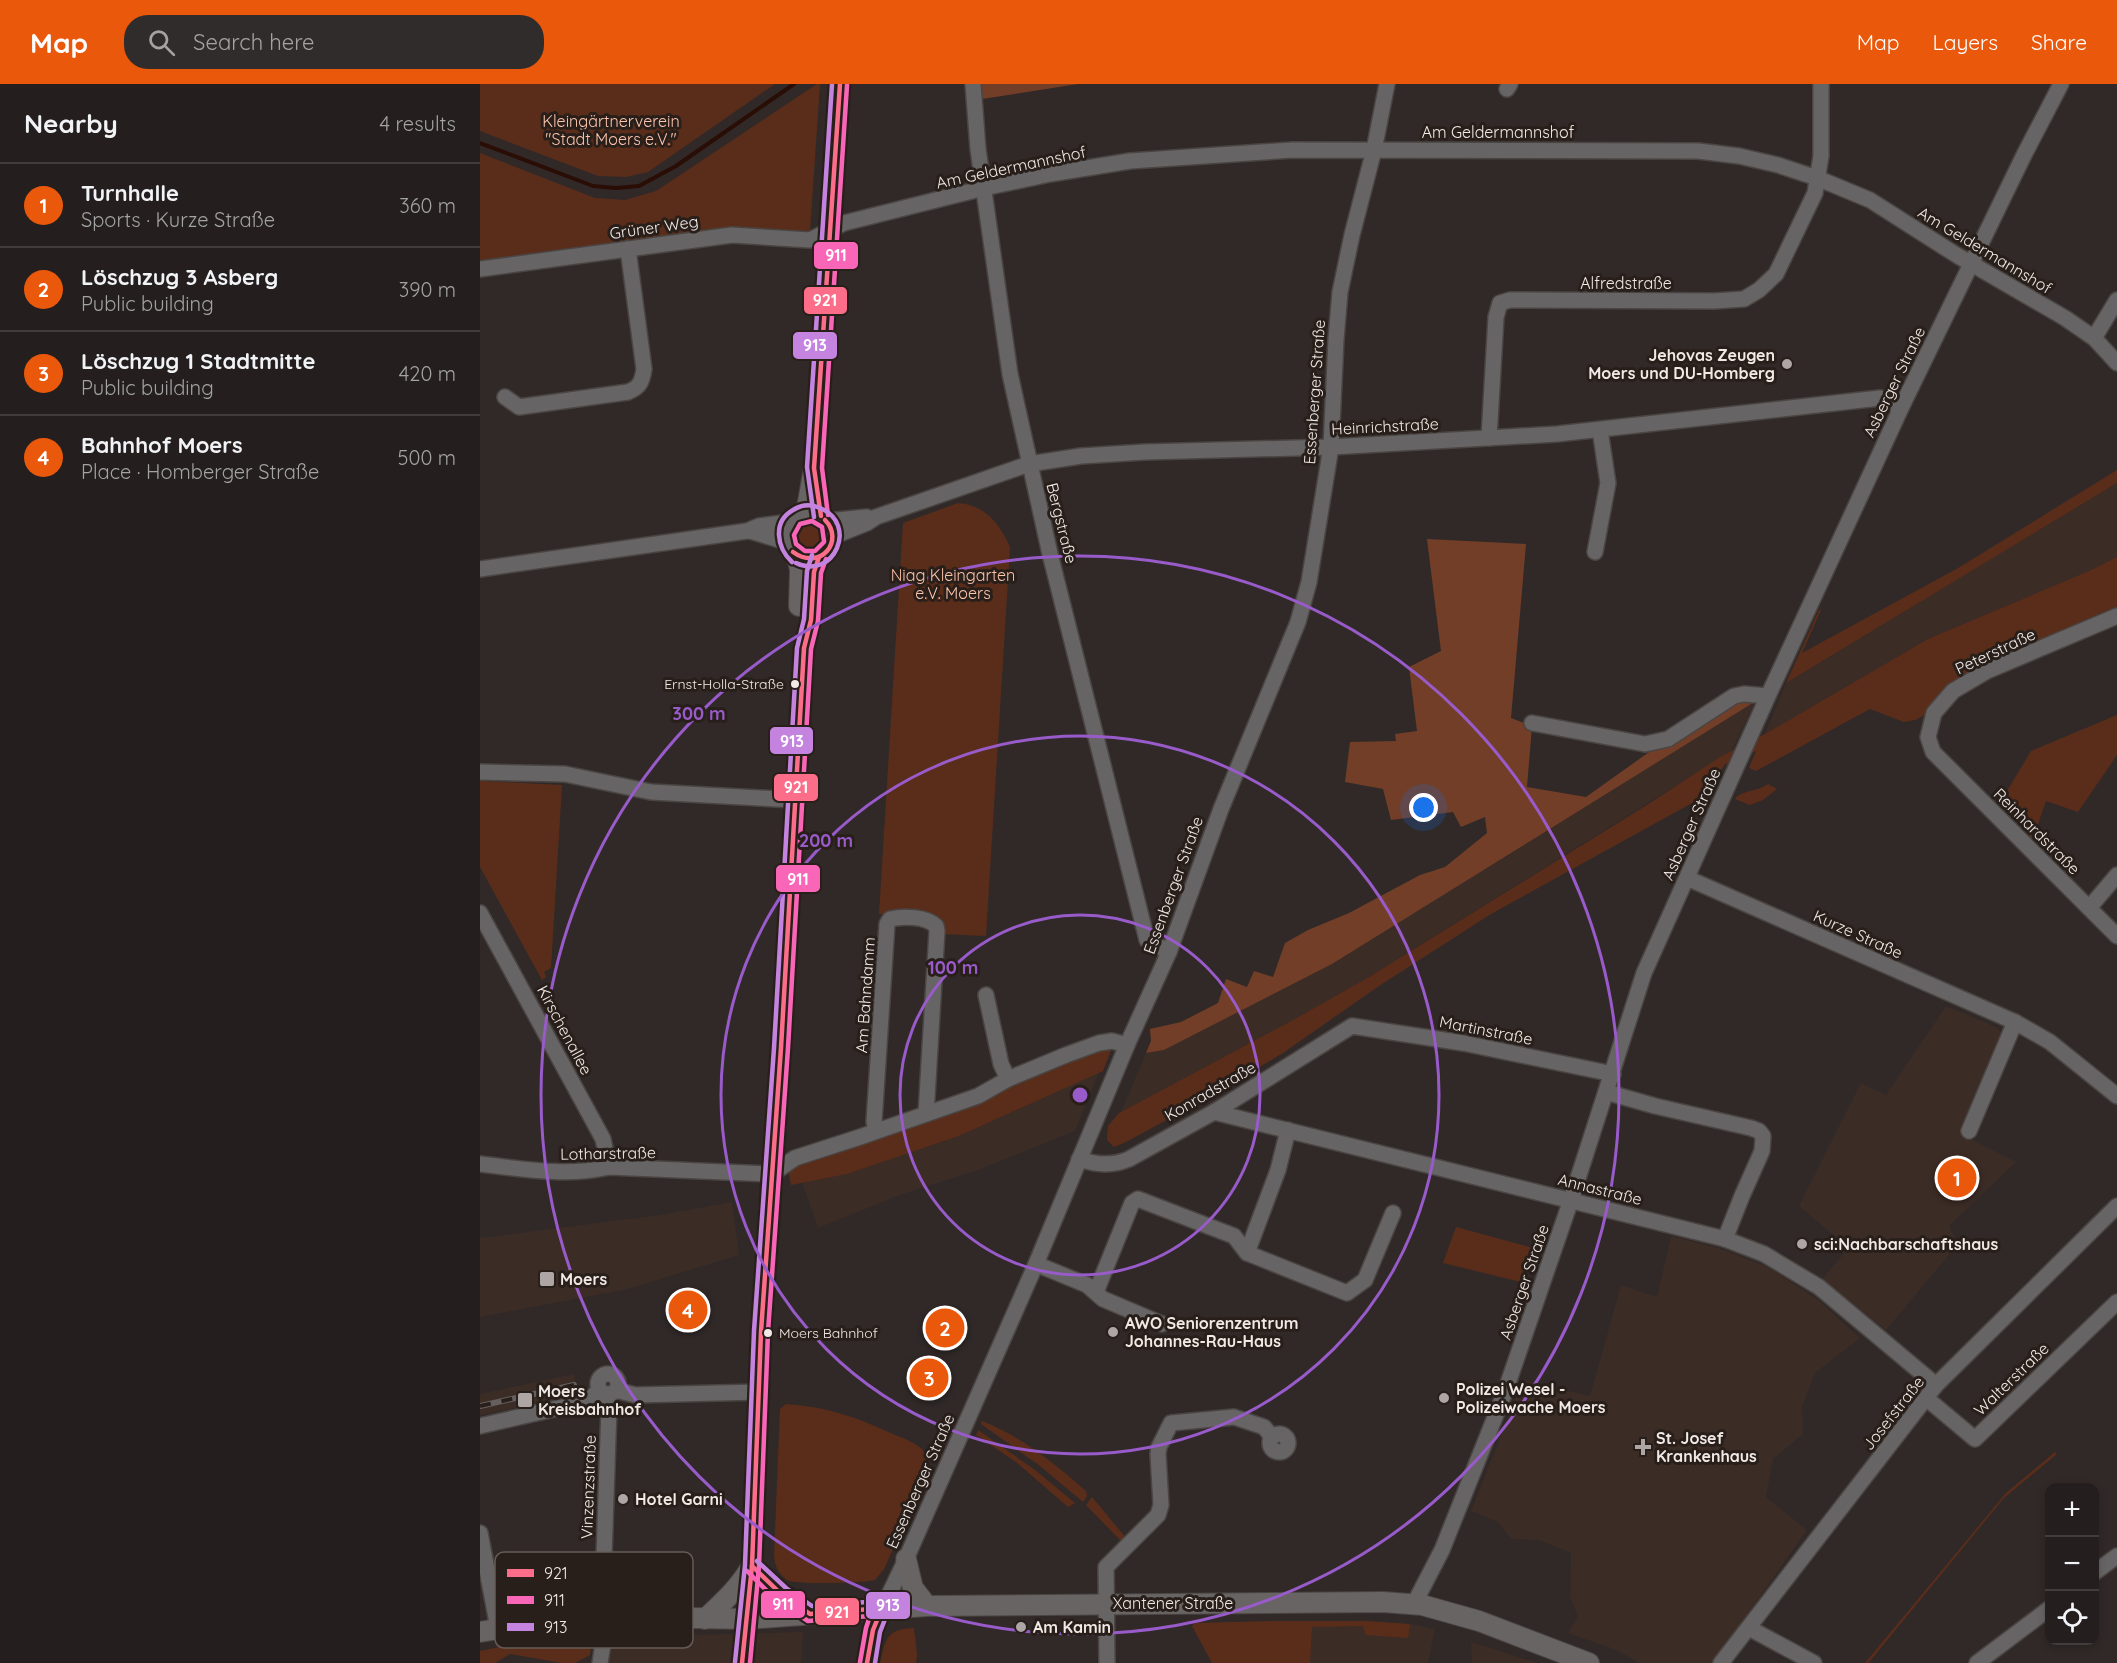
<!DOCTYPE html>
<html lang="en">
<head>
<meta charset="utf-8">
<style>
  :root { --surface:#241f1e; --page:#302c2b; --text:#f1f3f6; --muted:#a3a2a4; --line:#413d3c; --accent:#ea580c }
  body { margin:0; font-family:Quicksand,sans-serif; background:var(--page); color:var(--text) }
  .controls { position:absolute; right:18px; bottom:18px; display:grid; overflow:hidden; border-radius:12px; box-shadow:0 3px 9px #0003 }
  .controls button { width:54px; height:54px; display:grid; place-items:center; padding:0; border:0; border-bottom:2px solid var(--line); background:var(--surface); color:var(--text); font:30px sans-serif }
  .you { position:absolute; left:944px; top:724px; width:21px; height:21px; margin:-15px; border:4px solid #fff; border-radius:50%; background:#1a73e8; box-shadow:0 0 0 9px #1a73e833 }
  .badge { display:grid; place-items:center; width:39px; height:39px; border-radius:50%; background:var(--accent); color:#fff; font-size:20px; font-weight:700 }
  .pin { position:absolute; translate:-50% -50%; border:3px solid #fff; box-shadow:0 2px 6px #0006 }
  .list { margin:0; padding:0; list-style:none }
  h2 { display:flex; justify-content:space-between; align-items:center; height:78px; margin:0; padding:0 24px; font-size:26px }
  h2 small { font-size:20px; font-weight:400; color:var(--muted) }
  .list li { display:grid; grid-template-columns:39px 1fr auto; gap:18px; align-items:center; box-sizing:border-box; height:84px; padding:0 24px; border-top:2px solid var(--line) }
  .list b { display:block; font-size:22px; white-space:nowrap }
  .list p { margin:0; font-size:20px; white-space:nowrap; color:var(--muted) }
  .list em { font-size:20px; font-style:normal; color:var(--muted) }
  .icon { flex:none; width:33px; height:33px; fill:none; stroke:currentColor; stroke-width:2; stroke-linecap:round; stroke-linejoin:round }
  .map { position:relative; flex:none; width:1637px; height:1579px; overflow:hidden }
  header { display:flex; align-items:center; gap:36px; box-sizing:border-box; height:84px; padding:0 30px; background:var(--accent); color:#fff }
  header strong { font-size:28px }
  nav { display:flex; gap:33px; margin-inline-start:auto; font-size:21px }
  .search { width:420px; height:54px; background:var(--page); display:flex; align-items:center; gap:15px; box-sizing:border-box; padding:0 21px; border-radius:24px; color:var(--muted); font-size:22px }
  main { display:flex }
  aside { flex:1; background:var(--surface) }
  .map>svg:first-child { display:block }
  .built { fill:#3c2c26 }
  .green { fill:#5a2d1a }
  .forest { fill:#733e27 }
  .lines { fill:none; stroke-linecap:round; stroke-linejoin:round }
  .stream { stroke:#2a0d05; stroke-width:4 }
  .minor-casing { stroke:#4a4543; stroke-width:18 }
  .major-casing { stroke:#4a4543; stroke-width:22 }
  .minor { stroke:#666464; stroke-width:15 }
  .major { stroke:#686464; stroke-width:20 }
  .rail-casing { stroke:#65605f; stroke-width:6 }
  .rail { stroke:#291f1a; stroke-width:4; stroke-dasharray:11; stroke-linecap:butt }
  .bus-1-casing { stroke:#291f1a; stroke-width:9 }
  .bus-2-casing { stroke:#291f1a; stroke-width:9 }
  .bus-3-casing { stroke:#291f1a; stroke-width:9 }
  .bus-1 { stroke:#fb6d88; stroke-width:4.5 }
  .bus-2 { stroke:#fa66b7; stroke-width:4.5 }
  .bus-3 { stroke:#c483df; stroke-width:4.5 }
  .ring { fill:none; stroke:#985bc9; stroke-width:3 }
  .poi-dot { fill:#ada6a4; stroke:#291f1a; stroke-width:2 }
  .bus-dot { fill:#f0e9e6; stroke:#291f1a; stroke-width:2 }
  .labels { text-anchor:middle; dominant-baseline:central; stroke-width:6; stroke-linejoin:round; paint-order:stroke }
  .bus-label { font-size:14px; fill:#f0e9e6; stroke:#291f1a; text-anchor:end }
  .park-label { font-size:16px; fill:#fdc4ac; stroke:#291f1a }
  .street-label { font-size:16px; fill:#f0e9e6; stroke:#291f1a }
  .poi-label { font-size:16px; font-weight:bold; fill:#f0e9e6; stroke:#291f1a; text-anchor:start }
  .key { fill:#291f1a; stroke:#655c57; stroke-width:1.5 }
  .key-label { font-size:16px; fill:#f0e9e6 }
  .centre { fill:#985bc9; stroke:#291f1a; stroke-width:3 }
  .ring-label { font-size:18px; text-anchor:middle; font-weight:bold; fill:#985bc9; stroke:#291f1a; stroke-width:6; stroke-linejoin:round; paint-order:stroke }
  .line-badge { stroke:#291f1a; stroke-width:2 }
  .badge-label { font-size:16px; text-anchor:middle; font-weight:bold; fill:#fff }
</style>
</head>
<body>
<header>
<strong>Map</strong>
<div class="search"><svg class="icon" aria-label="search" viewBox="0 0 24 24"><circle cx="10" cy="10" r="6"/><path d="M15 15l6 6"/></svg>Search here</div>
<nav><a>Map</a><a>Layers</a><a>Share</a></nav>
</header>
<main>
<aside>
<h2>Nearby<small>4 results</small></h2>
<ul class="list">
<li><span class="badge">1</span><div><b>Turnhalle</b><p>Sports · Kurze Straße</p></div><em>360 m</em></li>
<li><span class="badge">2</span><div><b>Löschzug 3 Asberg</b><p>Public building</p></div><em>390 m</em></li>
<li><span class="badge">3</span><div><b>Löschzug 1 Stadtmitte</b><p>Public building</p></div><em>420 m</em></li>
<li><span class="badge">4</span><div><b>Bahnhof Moers</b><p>Place · Homberger Straße</p></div><em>500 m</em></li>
</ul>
</aside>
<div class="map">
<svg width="1637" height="1579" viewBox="0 0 1637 1579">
  <rect width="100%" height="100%" fill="#302928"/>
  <g class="built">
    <path d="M1637,399V473L1609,487L1448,555L1285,650L1306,599Z"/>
    <path d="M1276,617L1251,667L889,893L813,936L641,1028L666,969L684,966L852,880Z"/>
    <path d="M1466,922L1516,943L1521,948V955L1481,1050L1536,1078L1469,1142L1478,1160L1406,1246L1342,1195L1369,1164L1319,1122L1381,999L1406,1011Z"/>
    <path d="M619,988L595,1047L498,1086L420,1111L338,1144L322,1098L367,1090L479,1052Z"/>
    <path d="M252,1118L259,1171L148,1205L0,1233V1154L180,1131Z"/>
    <path d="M1191,1152L1238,1164L1288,1183L1338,1216L1380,1254L1335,1289L1322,1323L1323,1350L1293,1375L1286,1413L1327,1446L1233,1579H1159L1139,1567L1088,1549L1098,1532L1090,1514L1091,1469L1059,1456L1031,1455L1018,1438L991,1427L1043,1296L1110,1312L1141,1201L1177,1213Z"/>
    <path d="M94,1290L98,1311L0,1331V1310Z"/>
    <path d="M885,1537L930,1540L955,1545L948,1579H747L796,1539Z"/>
    <path d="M323,1548L321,1579H126L130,1553Z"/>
    <path d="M991,1558L1058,1579H992Z"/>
  </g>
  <g class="green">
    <path d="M0,0H295L168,88L146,93L118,92L0,47Z"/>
    <path d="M337,0H340L330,147L255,144L0,180V69L115,114L145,116L176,107Z"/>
    <path d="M1637,386V399L1306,599L1339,526H1341L1322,569L1478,484Z"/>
    <path d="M478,419C505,421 520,440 530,463L506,852L462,850V835L449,832L399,830L423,439Z"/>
    <circle cx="330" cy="453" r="15"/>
    <path d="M1637,473V527L1507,582L1447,630L1435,636L1424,638L1390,625L1276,687L1269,684L1276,667L1244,681L1232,708L1011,830L899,902L803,969L729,1013L646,1058L634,1063L627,1056L628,1042L639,1029L813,936L889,893L1170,719L1240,673L1285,650L1448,555L1609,487Z"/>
    <path d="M1637,631V671L1598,728L1566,717L1553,755L1552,756L1543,752L1545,740L1521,717L1551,667Z"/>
    <path d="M0,697L82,701L71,884L64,888L66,893L62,896L0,783Z"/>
    <path d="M1288,700L1297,705L1283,716L1270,721L1255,715C1261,706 1277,708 1288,700Z"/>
    <path d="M633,961L623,987L479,1052L367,1090L311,1101L307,1080L490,1020Z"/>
    <path d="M976,1143L1053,1164L1041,1198L963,1179Z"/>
    <path d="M306,1320C347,1323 376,1333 413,1350C425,1355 441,1360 447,1372C451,1380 448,1387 445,1395L404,1485L395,1496C383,1499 316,1501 307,1496C298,1490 295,1481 294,1472L300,1325Z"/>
    <path d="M502,1337C541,1352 575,1380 606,1407L607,1412L603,1418L560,1382L501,1340Z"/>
    <path d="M498,1346L555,1386L595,1419L588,1423L536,1378L496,1351Z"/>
    <path d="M1575,1368L1577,1370L1524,1414L1395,1571L1388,1579H1385L1526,1409Z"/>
    <path d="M612,1413L646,1454L642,1458L606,1421Z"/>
    <path d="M795,1537H885L930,1540L928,1554L886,1551L883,1542L832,1543L830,1579H732L712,1542L715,1539Z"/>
    <path d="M434,1544L437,1571L436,1579H400C406,1555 406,1545 434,1544Z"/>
    <path d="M107,1557L111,1562L110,1571L95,1579H82L30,1570L15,1579H0V1567L44,1558Z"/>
  </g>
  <g class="forest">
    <path d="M502,0H598L502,15Z"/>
    <path d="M947,455L1046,460L1031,634L1052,642L1047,703L1106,713L1179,661L1257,614L1276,617L852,880L684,966L666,969L671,957L670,945L701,938L738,919L746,895L767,903L774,887L793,893L805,859L828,846L869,829L940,791L965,783L1007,749L1005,733L981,743L973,728L911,736L903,705L865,698L870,658L916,657L915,650L937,647L929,583L961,567Z"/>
  </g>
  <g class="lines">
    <path class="stream" d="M0,59L113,102L136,104L159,102L196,82L314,0"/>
    <defs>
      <g id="minor">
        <path d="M493,0L498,65L530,290L570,470L667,856L689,868"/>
        <path d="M1027,5L1030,0"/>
        <path d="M0,185L252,151L330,156L364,139L504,104L570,90L650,77L812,66L1218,67L1259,72L1298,81L1337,94L1390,116L1478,172L1585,234L1614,254L1637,279"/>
        <path d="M1614,254L1637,216"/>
        <path d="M25,313L39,323L148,308C160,303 162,298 164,285L148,165"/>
        <path d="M1009,354L1016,233L1020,219L1030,216L1234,217L1264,215L1279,206L1296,190L1335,109L1341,72V0"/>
        <path d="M347,437L387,433"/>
        <path d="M270,447L306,458"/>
        <path d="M352,453L387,439L396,433L549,380L601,372L665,368L851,363L1077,350L1400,314L1421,324"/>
        <path d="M1115,468L1128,399L1120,346"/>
        <path d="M0,485L267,447L279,442L310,438"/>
        <path d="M1637,532L1507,587L1473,607L1454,629L1448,653L1453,668L1637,852"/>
        <path d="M1052,639L1165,660L1188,655L1254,612L1264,610L1288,612"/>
        <path d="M0,688L85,690L171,708L316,716"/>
        <path d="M1207,794L1535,938L1570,958L1637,1012"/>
        <path d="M1609,824L1637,791"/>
        <path d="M0,829L123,1055L129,1083"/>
        <path d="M506,911L521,980L528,995"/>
        <path d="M1126,1008L1175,1022L1271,1044L1279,1047L1283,1052L1282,1067L1262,1112L1245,1155"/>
        <path d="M734,1028L1245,1155L1284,1170L1339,1203L1456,1301"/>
        <path d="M397,1046L394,1038L407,840L410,835C423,832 446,832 456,842L457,847L446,1030"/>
        <path d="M808,1046L798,1086L767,1169L867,1209L885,1196L913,1129"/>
        <path d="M1489,1047L1535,938"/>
        <path d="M599,1075C616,1081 633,1082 649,1075L734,1028L872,942L983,959L1133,990"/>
        <path d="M0,1080C43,1085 86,1093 129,1083L292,1090L315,1074L380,1053L498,1012L528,995L586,971L619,959L632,957L647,961"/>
        <path d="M556,1180L607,1201L623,1215L682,1240"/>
        <path d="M616,1208L652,1119L658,1115L754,1152L767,1169"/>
        <circle cx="128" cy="1300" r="10"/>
        <path d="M136,1306L155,1311L279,1308"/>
        <path d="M1446,1314L1495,1355L1637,1218"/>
        <path d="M0,1342L100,1319L113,1312L119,1306"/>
        <circle cx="799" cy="1359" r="9"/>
        <path d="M0,1449L18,1544"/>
        <path d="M1614,1489L1637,1472"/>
        <path d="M934,1520L962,1466L1025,1308L1091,1116L1164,889L1288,612L1421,324L1544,71L1581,0"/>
        <path d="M122,1533L129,1323L125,1310"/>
        <path d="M1269,1544L1334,1579"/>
        <path d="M120,1579L127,1533"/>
        <path d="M262,1579L267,1535"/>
        <path d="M387,1579L395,1540L426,1475L556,1180L647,961L689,868L741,725L818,538L829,498L851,363L856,255L860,208L872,151L894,66L907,0"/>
        <path d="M627,1579L626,1483L678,1431L681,1421L678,1370L679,1363L691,1339L754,1333L784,1343L792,1353"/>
        <path d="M1241,1579L1456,1301L1637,1122"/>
        <path d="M1497,1579L1570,1524"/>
      </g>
      <g id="major">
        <circle cx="329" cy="452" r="23"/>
        <path d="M326,429L334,384L360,0"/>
        <path d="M317,472L320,486L319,522"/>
        <path d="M426,1475L433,1504L447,1522"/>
        <path d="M272,1482L301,1510L330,1530"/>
        <path d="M225,1535C242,1519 259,1504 271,1483"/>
        <path d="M267,1535L272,1482L281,1248L301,964L324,564L331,536L334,488L339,473"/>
        <path d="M0,1548L66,1537L89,1535L159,1533L267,1535L447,1522L903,1518L942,1521L999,1537L1109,1579"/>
      </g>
    </defs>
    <use href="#minor" class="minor-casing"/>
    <use href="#major" class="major-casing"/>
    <use href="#minor" class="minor"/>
    <use href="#major" class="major"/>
    <defs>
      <path id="rail" d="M0,1322L94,1301"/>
    </defs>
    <use href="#rail" class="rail-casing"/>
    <use href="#rail" class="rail"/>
    <defs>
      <g id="bus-1">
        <path d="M341,432L334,384L360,0"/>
        <path d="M313,468C341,488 365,456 345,436"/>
        <path d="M272,1482L301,1510L330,1530L402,1524L393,1546L387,1579"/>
        <path d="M262,1579L272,1482L281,1248L301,964L324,564L331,536L334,488L339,473"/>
      </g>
      <g id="bus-2">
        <path d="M348,431L342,384L367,1"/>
        <path d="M344,458L335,467H325L316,460L314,451L320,440L332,437L342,443L344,457"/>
        <path d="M267,1487L296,1516L328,1537L390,1532L386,1544L380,1578"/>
        <path d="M270,1579L279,1482L288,1248L308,964L331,565L338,537L341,489L346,475"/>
      </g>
      <g id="bus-3">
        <path d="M334,433L327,383L352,0"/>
        <path d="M312,478C297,464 292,438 313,426C321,421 331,420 340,424C379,440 354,497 316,479"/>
        <path d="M277,1477L306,1504L332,1522L401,1517L407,1518L409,1525L400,1548L395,1579"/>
        <path d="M255,1578L265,1481L274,1247L294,964L317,564L324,535L327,487L332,471"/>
      </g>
    </defs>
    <use href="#bus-1" class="bus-1-casing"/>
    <use href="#bus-2" class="bus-2-casing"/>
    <use href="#bus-3" class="bus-3-casing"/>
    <use href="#bus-1" class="bus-1"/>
    <use href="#bus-2" class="bus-2"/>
    <use href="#bus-3" class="bus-3"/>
  </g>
  <g class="ring">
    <circle cx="600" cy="1011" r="180"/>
    <circle cx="600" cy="1011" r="359"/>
    <circle cx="600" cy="1011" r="539"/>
  </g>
  <g class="poi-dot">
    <circle cx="1307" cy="280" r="6"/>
    <circle cx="1322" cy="1160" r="6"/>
    <rect x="59" y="1187" width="16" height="16" rx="3"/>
    <circle cx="633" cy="1248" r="6"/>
    <circle cx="964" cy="1314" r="6"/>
    <rect x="37" y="1308" width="16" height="16" rx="3"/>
    <path d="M1160 1354h6v6h6v6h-6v6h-6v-6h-6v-6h6z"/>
    <circle cx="143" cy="1415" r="6"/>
    <circle cx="541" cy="1543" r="6"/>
  </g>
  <g class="bus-dot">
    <circle cx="315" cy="600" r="5"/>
    <circle cx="288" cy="1249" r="5"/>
  </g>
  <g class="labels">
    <g class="bus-label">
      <text x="304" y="600">Ernst-Holla-Straße</text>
      <text x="299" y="1249" text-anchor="start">Moers Bahnhof</text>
    </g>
    <g class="park-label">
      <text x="131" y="37">Kleingärtnerverein<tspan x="131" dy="18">"Stadt Moers e.V."</tspan></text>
      <text x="473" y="491">Niag Kleingarten<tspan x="473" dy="18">e.V. Moers</tspan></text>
    </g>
    <g class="street-label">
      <text x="1018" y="48">Am Geldermannshof</text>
      <text transform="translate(531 83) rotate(-12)">Am Geldermannshof</text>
      <text transform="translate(174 143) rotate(-8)">Grüner Weg</text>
      <text transform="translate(1505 166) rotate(31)">Am Geldermannshof</text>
      <text x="1146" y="199">Alfredstraße</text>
      <text transform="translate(1414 298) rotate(-64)">Asberger Straße</text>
      <text transform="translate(834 308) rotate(-86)">Essenberger Straße</text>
      <text transform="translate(905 342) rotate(-3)">Heinrichstraße</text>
      <text transform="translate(582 439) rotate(76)">Bergstraße</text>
      <text transform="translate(1515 567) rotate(-25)">Peterstraße</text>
      <text transform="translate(1211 740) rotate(-66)">Asberger Straße</text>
      <text transform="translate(1557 747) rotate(45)">Reinhardstraße</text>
      <text transform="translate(693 801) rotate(-70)">Essenberger Straße</text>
      <text transform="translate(1378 850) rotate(24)">Kurze Straße</text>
      <text transform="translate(385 911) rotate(-86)">Am Bahndamm</text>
      <text transform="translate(85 946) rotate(62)">Kirschenallee</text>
      <text transform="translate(1006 946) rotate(11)">Martinstraße</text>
      <text transform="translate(730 1007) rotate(-30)">Konradstraße</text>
      <text transform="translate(128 1069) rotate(-1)">Lotharstraße</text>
      <text transform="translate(1120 1105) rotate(14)">Annastraße</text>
      <text transform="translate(1044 1198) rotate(-71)">Asberger Straße</text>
      <text transform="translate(1531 1295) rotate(-44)">Walterstraße</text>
      <text transform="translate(1413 1329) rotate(-52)">Josefstraße</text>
      <text transform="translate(440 1397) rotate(-66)">Essenberger Straße</text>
      <text transform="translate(108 1403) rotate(-88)">Vinzenzstraße</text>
      <text x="693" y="1519">Xantener Straße</text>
    </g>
    <g class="poi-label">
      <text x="1295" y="271" text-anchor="end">Jehovas Zeugen<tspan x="1295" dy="18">Moers und DU-Homberg</tspan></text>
      <text x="1334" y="1160">sci:Nachbarschaftshaus</text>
      <text x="80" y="1195">Moers</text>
      <text x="645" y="1239">AWO Seniorenzentrum<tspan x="645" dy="18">Johannes-Rau-Haus</tspan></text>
      <text x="976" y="1305">Polizei Wesel -<tspan x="976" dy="18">Polizeiwache Moers</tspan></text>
      <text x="58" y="1307">Moers<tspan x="58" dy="18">Kreisbahnhof</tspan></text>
      <text x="1176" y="1354">St. Josef<tspan x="1176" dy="18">Krankenhaus</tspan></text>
      <text x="155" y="1415">Hotel Garni</text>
      <text x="553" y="1543">Am Kamin</text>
    </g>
  </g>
  <rect x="15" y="1468" width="198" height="96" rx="9" class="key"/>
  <rect x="27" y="1485" width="27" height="8" fill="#fb6d88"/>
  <rect x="27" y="1512" width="27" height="8" fill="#fa66b7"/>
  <rect x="27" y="1539" width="27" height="8" fill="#c483df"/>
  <g class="key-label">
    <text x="64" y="1495">921</text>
    <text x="64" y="1522">911</text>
    <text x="64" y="1549">913</text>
  </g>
  <circle cx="600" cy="1011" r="9" class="centre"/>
  <g class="ring-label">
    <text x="219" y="636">300 m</text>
    <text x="346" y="763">200 m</text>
    <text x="473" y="890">100 m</text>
  </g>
  <g class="line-badge">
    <rect x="333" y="157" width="46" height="29" rx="6" fill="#fa66b7"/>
    <rect x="323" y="202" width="45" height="29" rx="6" fill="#fb6d88"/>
    <rect x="312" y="247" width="46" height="29" rx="6" fill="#c483df"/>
    <rect x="289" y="642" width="45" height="29" rx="6" fill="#c483df"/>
    <rect x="293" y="689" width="46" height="29" rx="6" fill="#fb6d88"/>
    <rect x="295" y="780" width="46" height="29" rx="6" fill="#fa66b7"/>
    <rect x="280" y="1506" width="46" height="29" rx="6" fill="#fa66b7"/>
    <rect x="385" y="1507" width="46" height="29" rx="6" fill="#c483df"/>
    <rect x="334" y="1513" width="46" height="29" rx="6" fill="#fb6d88"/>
  </g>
  <g class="badge-label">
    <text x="356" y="177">911</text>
    <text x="345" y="222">921</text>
    <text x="335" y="267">913</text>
    <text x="312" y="663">913</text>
    <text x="316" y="709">921</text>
    <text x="318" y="801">911</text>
    <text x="303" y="1526">911</text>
    <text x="408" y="1527">913</text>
    <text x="357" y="1534">921</text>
  </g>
</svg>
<div class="controls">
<button>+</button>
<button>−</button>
<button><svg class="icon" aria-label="locate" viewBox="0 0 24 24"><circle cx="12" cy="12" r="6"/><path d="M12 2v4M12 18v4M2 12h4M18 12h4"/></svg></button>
</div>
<div class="you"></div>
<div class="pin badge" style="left:1477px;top:1094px">1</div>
<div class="pin badge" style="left:465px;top:1244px">2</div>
<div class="pin badge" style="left:449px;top:1294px">3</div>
<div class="pin badge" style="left:208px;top:1226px">4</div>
</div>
</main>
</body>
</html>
